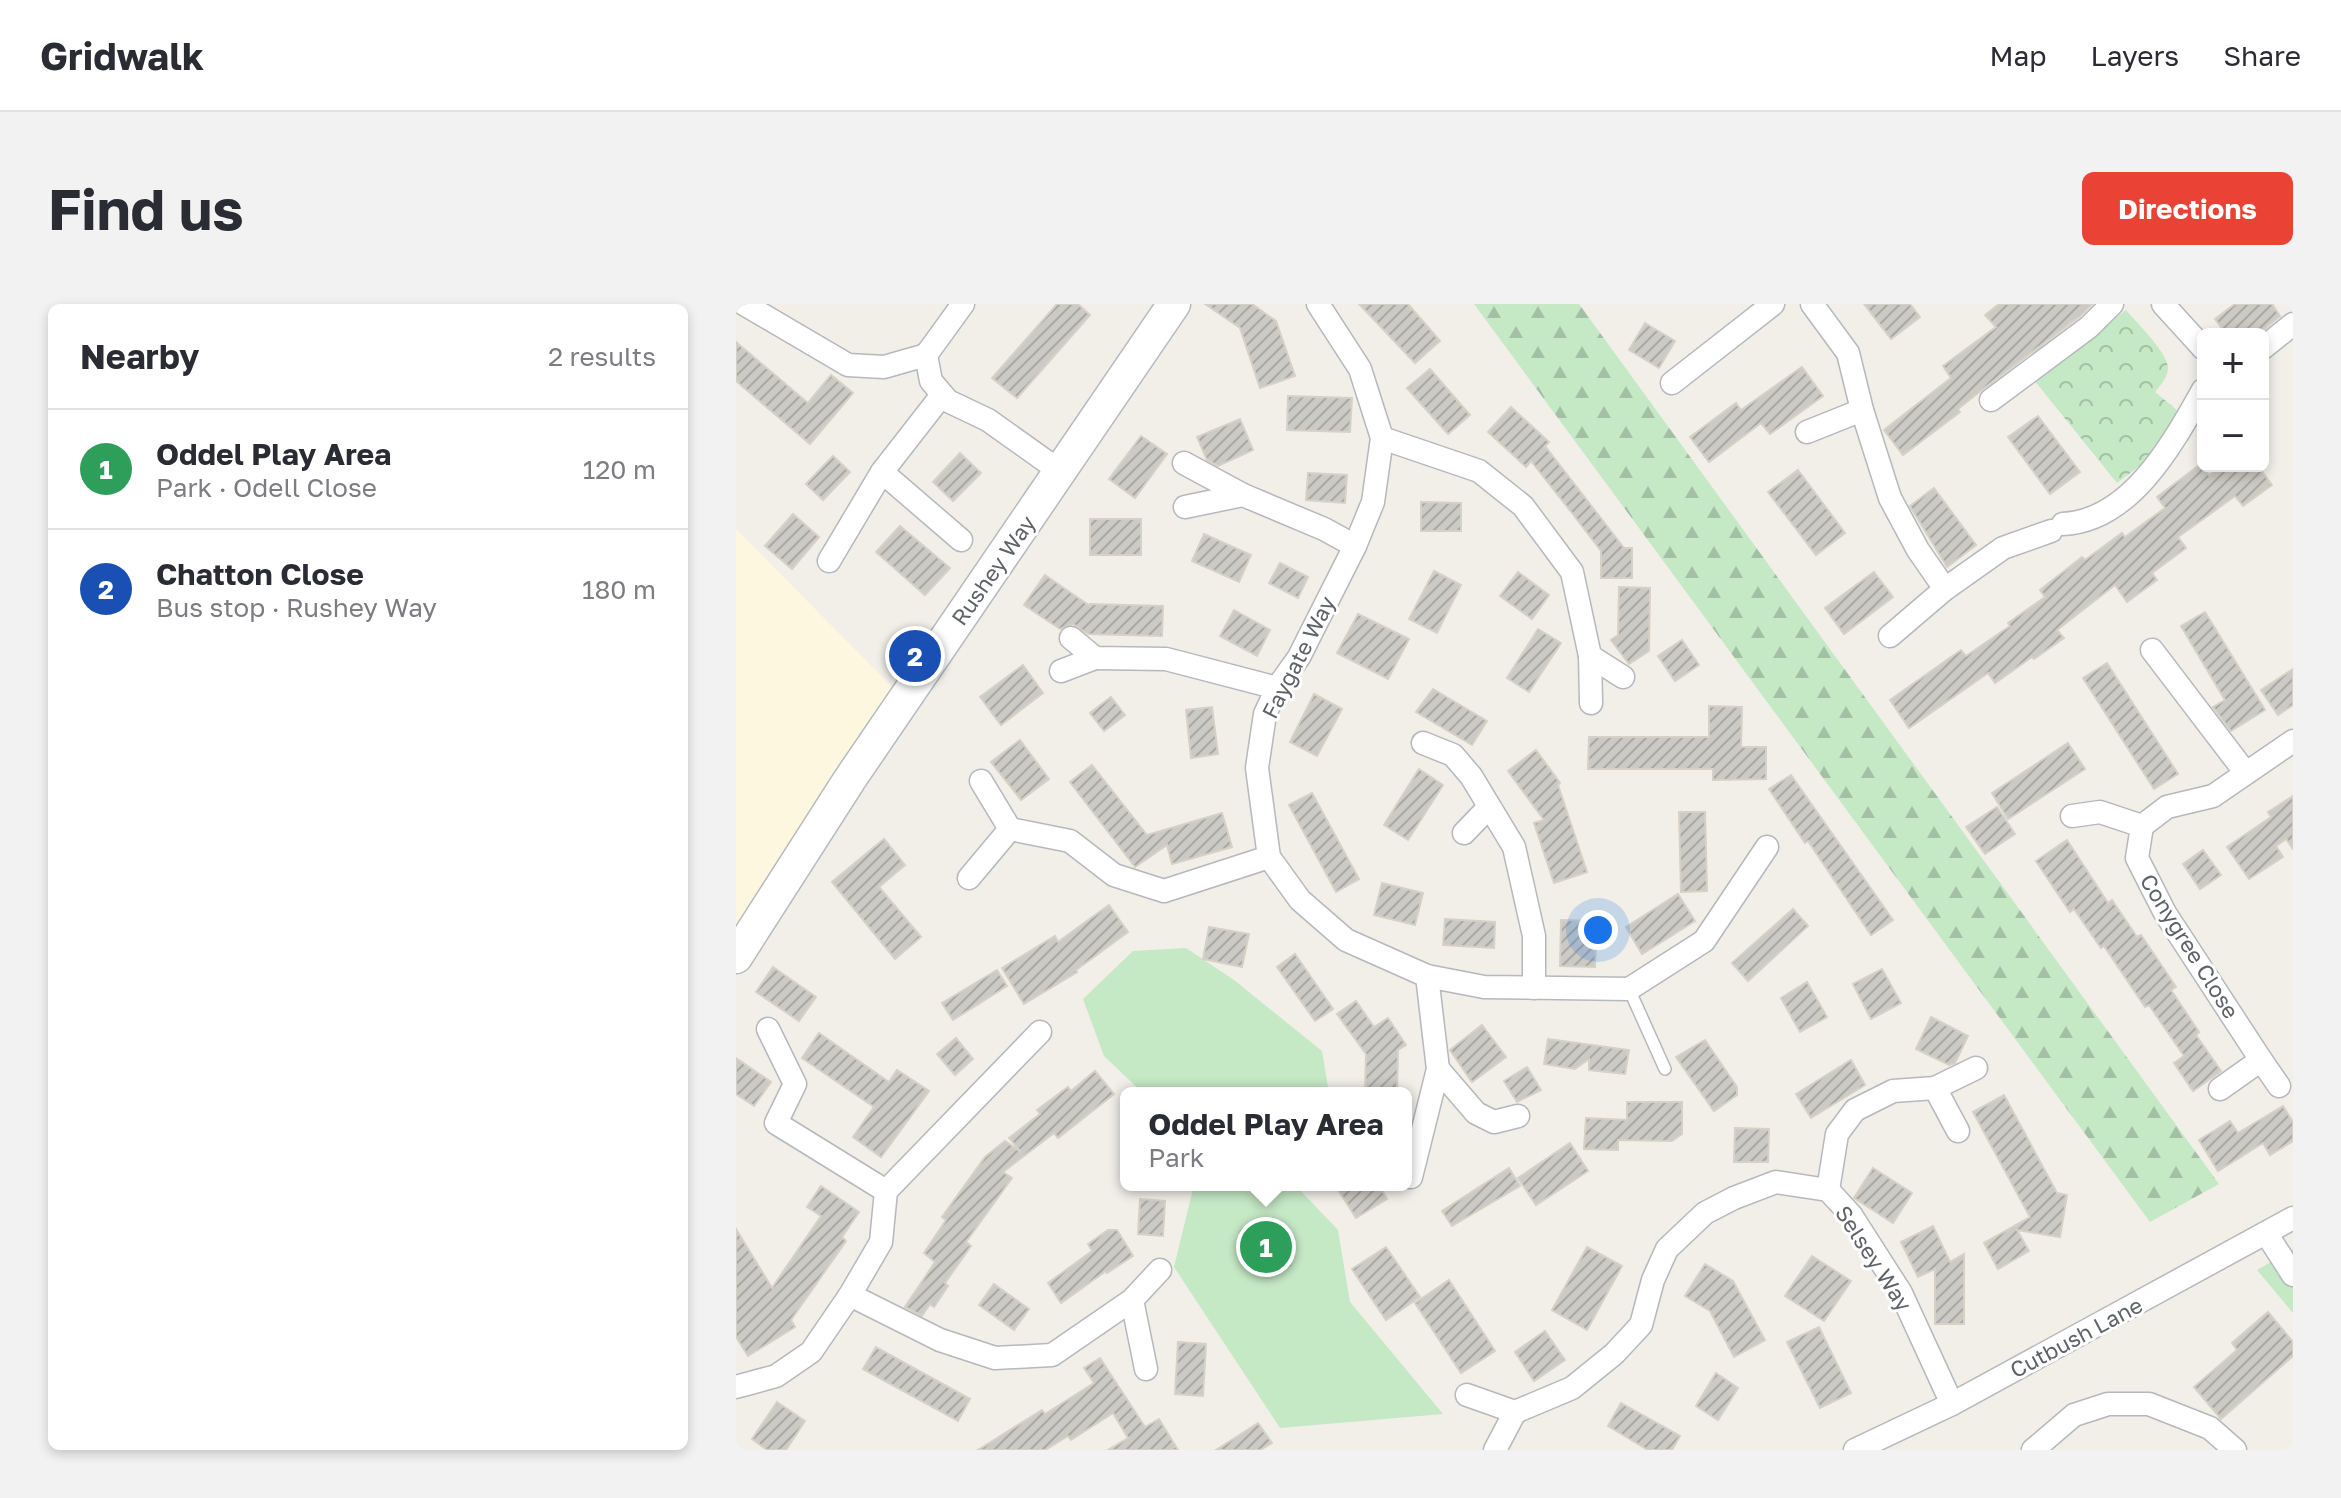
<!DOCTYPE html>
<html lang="en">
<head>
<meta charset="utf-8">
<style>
  :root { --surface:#fff; --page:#f2f2f3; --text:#2b2b33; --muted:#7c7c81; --line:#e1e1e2; --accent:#ea4335 }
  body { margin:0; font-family:"Golos Text",sans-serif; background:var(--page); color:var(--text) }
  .controls { position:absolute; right:24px; top:24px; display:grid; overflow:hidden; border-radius:12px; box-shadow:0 4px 12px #0003 }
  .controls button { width:72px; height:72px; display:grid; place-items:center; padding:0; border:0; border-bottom:2px solid var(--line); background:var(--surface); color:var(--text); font:40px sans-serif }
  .you { position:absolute; left:862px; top:626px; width:28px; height:28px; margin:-20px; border:6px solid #fff; border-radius:50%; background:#1a73e8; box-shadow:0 0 0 12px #1a73e833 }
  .badge { display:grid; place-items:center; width:52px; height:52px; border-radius:50%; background:var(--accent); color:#fff; font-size:26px; font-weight:700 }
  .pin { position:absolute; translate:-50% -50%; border:4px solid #fff; box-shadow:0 2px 8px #0006 }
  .popup { position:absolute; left:384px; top:783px; width:292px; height:104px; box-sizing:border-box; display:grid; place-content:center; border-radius:12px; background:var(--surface); filter:drop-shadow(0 2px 6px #0005); font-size:26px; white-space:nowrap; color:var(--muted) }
  .popup b { font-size:30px; color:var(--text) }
  .popup::after { content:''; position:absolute; left:50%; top:100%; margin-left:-16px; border:16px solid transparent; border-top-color:var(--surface) }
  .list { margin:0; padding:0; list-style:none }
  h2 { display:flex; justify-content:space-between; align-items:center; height:104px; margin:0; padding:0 32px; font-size:34px }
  h2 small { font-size:26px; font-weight:400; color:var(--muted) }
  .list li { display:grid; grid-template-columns:52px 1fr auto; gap:24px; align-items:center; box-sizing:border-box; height:120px; padding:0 32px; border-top:2px solid var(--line) }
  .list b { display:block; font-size:30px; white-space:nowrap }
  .list p { margin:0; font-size:26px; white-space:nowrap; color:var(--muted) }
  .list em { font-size:26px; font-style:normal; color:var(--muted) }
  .map { position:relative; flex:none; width:1557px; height:1146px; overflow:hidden; border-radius:12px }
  header { display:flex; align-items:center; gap:48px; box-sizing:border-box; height:112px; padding:0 40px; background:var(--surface); border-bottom:2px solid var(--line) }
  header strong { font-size:38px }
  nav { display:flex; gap:44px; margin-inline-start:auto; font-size:28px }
  .intro { display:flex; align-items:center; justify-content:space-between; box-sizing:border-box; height:192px; padding:0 48px }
  h1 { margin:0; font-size:56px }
  .button { padding:20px 36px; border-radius:12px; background:var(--accent); color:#fff; font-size:28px; font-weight:700 }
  main { display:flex; gap:48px; padding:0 48px }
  aside { flex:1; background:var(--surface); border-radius:12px; box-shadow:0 4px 12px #0003 }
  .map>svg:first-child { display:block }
  .commercial { fill:#fef7e0 }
  .grass { fill:#c5e8c5 }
  .forest { fill:url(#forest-firs) }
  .park { fill:url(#park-crowns) }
  .building { fill:url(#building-hatch); stroke:#d6d1c6; stroke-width:2 }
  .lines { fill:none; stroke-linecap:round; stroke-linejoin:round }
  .lane-casing { stroke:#b5b8bc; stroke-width:14 }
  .street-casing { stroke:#b5b8bc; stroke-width:25 }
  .secondary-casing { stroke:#b6babf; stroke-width:35 }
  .lane { stroke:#fff; stroke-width:11 }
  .street { stroke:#fff; stroke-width:22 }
  .secondary { stroke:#fff; stroke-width:32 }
  .labels { text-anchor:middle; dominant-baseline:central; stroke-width:6; stroke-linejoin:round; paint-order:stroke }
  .street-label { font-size:22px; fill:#5f6368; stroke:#fff }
</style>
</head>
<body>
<header>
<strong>Gridwalk</strong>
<nav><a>Map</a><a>Layers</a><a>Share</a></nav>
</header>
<div class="intro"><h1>Find us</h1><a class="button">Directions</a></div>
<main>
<aside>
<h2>Nearby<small>2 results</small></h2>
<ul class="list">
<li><span class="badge" style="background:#2e9e5b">1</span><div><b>Oddel Play Area</b><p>Park · Odell Close</p></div><em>120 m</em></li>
<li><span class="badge" style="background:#1a4fb4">2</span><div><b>Chatton Close</b><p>Bus stop · Rushey Way</p></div><em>180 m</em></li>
</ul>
</aside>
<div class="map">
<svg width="1557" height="1146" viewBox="0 0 1557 1146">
  <defs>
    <pattern id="forest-firs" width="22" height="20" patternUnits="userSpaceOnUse" patternTransform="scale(2)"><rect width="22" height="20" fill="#c5e8c5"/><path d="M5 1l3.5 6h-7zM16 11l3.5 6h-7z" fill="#a3c0a4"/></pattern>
    <pattern id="park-crowns" width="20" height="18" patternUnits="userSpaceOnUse" patternTransform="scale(2)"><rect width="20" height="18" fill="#c5e8c5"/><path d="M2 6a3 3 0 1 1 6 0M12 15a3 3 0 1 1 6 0" fill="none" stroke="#a3c0a4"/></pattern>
    <pattern id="building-hatch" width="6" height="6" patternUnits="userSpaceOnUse" patternTransform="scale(2)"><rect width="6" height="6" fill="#cccac5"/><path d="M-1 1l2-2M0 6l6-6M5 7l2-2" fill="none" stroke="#a9a8a4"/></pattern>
  </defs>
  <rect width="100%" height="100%" fill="#f1efe8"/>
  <path class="commercial" d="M0,225L165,392L0,640Z"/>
  <g class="grass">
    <path d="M450,644L498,676L586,747L593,789H407L368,752L347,695L397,647Z"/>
    <path d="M458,881H563L562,884L602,926L614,998L707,1110L544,1124L438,963Z"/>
  </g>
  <g class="forest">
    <path d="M738,0H843L1483,880L1414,918Z"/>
    <path d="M1557,945V1009L1521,966Z"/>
  </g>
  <g class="park">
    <path d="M1390,6C1401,19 1433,50 1432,65C1431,75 1424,81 1419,88L1441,106L1430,142L1381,179L1298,76Z"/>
    <path d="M549,914L559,961L511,971L501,925Z"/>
  </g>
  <g class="building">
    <path d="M321,0H342L354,11L281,94L256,74Z"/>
    <path d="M469,0H516L540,17L559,72L524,84L504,24Z"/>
    <path d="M623,0H672L704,37L679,59Z"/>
    <path d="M1128,0H1174L1184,13L1155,35Z"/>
    <path d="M1263,0H1356L1344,12L1247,85L1222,105L1224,108L1167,151L1148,126L1215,74L1207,62L1260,23L1249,11Z"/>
    <path d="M1499,0H1536L1544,12L1522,30H1490L1479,15Z"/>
    <path d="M909,19L939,37L923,64L893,46Z"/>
    <path d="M0,38L72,99L95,71L117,89L74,140L0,77Z"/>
    <path d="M1066,63L1087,92L1034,130L1025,119L973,158L954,133L1000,99L1005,106Z"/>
    <path d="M694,65L734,111L712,130L671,84Z"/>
    <path d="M552,92L616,94L614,128L551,126Z"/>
    <path d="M775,103L813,138L809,142L888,244H896V274H865V247L836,209L795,157L790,163L752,128Z"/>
    <path d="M1302,112L1344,168L1314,190L1272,133Z"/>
    <path d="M504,115L517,146L482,162L471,156L461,133Z"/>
    <path d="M405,132L431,150L399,194L373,175Z"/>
    <path d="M224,149L245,169L217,197L197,178Z"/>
    <path d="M97,152L114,168L87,196L70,180Z"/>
    <path d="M1465,160L1473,171L1486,162H1522L1536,181L1507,202L1499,192L1442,233L1450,244L1416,269L1421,276L1391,298L1379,281L1321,326L1328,334L1298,355L1296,353L1259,379L1252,369L1173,424L1154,396L1225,346L1230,352L1274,322L1272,319L1309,293L1304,286L1346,253L1349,256L1386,229L1389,233L1429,204L1421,193Z"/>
    <path d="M1062,166L1109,229L1080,251L1032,188Z"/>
    <path d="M572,169L611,171L609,199L570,196Z"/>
    <path d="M1198,184L1240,241L1211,263L1174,202Z"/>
    <path d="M685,198L725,199V227H685Z"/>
    <path d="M57,210L83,233L56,265L29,242Z"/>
    <rect x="354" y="215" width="51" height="36"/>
    <path d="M164,222L214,264L189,291L140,248Z"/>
    <path d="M468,230L515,251L503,278L456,257Z"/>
    <path d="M544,259L572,273L562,294L533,279Z"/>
    <path d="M698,267L725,281L701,329L673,315Z"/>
    <path d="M782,268L813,291L796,315L764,292Z"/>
    <path d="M1138,268L1157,293L1108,330L1089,304Z"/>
    <path d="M309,271L354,302V300L427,302L426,332L352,330L337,320L324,325L288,301Z"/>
    <path d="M883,283L914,284L913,347L893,360L875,336L882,331Z"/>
    <path d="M498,306L534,326L521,352L484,332Z"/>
    <path d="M1469,308L1529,406L1495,427L1477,403L1489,396L1445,322Z"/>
    <path d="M622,310L673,335L652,375L601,349Z"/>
    <path d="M802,325L825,339L793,388L771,374Z"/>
    <path d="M946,336L963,361L939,377L922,352Z"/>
    <path d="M1371,359L1442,470L1418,485L1347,374Z"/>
    <path d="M287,361L307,389L265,421L244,393Z"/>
    <path d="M1557,365V401L1542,411L1525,386Z"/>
    <path d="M697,385L751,417L736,441L680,408Z"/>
    <path d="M578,390L606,405L581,452L554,438Z"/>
    <path d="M375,393L389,411L368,427L354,409Z"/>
    <path d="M973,402L1006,403L1005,443H1030V475L977,476V465H852L853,433H973Z"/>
    <path d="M476,403L482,450L455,454L450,406Z"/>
    <path d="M284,436L313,475L285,496L255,458Z"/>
    <path d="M1332,439L1349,465L1272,515L1256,489Z"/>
    <path d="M800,446L824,479L822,481L851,568L818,579L798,519L808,516L772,467Z"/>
    <path d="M356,461L411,531L486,509L496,543L436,560L431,541L399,563L334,478Z"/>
    <path d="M683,465L707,481L672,536L648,521Z"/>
    <path d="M1055,471L1157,616L1135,631L1072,537L1069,539L1033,485Z"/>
    <path d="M576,489L623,575L600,588L553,501Z"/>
    <path d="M1557,492V545L1550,535L1540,542L1547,553L1513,575L1491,543L1535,513L1532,508Z"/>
    <path d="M1261,503L1279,530L1249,550L1230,523Z"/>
    <path d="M943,508H969L971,587L945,588Z"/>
    <path d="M148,535L169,561L143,583L185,633L159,655L96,578Z"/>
    <path d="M1331,536L1372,599L1376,596L1401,633L1405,631L1440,683L1435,686L1463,728L1460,731L1485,767L1457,787L1438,759L1448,752L1413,701L1409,703L1368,642L1365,644L1338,605L1334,608L1300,557Z"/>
    <path d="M1467,546L1485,571L1464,585L1447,560Z"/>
    <path d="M646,579L687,589L679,621L638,611Z"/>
    <path d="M942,590L959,617L906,650L890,623Z"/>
    <path d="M373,601L392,628L340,666L341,668L288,700L266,664L319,632L322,638Z"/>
    <path d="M1057,605L1072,622L1012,677L996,659Z"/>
    <path d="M709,615L759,618L758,644L707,641Z"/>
    <path d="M825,616L861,617L859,663L824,662Z"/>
    <path d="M473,623L513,630L506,663L467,655Z"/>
    <path d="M559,650L597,705L579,717L541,663Z"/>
    <path d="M37,663L80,693L63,717L20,688Z"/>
    <path d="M1146,665L1165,699L1135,715L1117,680Z"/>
    <path d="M261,666L271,682L217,716L206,699Z"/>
    <path d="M1071,678L1091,713L1064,728L1045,694Z"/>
    <path d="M620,697L638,723L652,714L670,741L662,746L661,789H629L630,750L601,710Z"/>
    <path d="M1195,713L1232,732L1219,759L1213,761L1180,745Z"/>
    <path d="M746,721L770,753L736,778L714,746Z"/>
    <path d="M83,729L153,778L161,766L193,787L145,853L117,833L138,803L66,754Z"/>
    <path d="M220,734L237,755L219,771L201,750Z"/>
    <path d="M812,735L893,746L889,770L853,766V755L839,765L808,760Z"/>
    <path d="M969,736L1001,783V791L978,807L940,753Z"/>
    <path d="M0,754L35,778L18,802L0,790Z"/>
    <path d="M1115,756L1129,781L1075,814L1060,790Z"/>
    <path d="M791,763L805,786L781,798L768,777Z"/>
    <path d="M359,767L378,790L322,834L318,829L267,868L276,874L230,938L235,942L209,979L212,982L198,1003L194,1000L186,1012L169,1003L199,958L188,949L210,916L206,913L249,853L269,837L285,848L273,834L304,810L301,806L332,783L335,787Z"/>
    <path d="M1268,791L1321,889L1331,891L1324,933L1281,926L1293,947L1262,965L1248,939L1294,913L1237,808Z"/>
    <path d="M891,798H946V830L936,837L882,836V846L848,845L850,814L891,816Z"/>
    <path d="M1547,802L1557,818V837L1534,851L1527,839L1482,867L1463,836L1494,817L1502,829Z"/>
    <path d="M999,824L1033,825L1032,858H998Z"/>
    <path d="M834,839L852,867L800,901L782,874Z"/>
    <path d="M773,864L784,882L716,922L706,907Z"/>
    <path d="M1137,864L1176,889L1157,919L1118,894Z"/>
    <path d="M599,881H643L651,895L620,914Z"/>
    <path d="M85,882L123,908L106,933L110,937L55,1016L59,1023L12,1052L0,1033V925L36,984L85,912L71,903Z"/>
    <path d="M404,895L429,897L427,932L402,930Z"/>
    <path d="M1197,922L1214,958L1228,950V1020H1199V965L1182,973L1165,938Z"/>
    <path d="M372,926H381L397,952L371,969L370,967L325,999L312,979L356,947L352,940Z"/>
    <path d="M650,943L684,993L650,1016L616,965Z"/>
    <path d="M851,943L886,962L851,1026L816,1006Z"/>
    <path d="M1076,952L1115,977L1088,1017L1049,992Z"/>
    <path d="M969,960L997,977L1029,1036L998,1053L974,1007L949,992Z"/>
    <path d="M713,976L759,1047L725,1069L679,999Z"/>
    <path d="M258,980L293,1005L278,1026L243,1001Z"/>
    <path d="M1532,1008L1557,1038V1052L1485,1115L1458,1083L1501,1046L1496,1039Z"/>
    <path d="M1083,1023L1115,1089L1084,1104L1051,1038Z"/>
    <path d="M809,1027L829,1056L798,1077L779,1048Z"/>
    <path d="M442,1038L470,1040L467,1092L439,1090Z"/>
    <path d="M140,1043L234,1095L222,1117L127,1065Z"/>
    <path d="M364,1054L409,1123L423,1115L442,1146H372L392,1134L377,1109L335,1136L332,1132L309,1146H242L306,1106L309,1110L358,1079L348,1064Z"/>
    <path d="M980,1069L1002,1084L982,1116L960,1102Z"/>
    <path d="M41,1098L69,1117L50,1146H31L16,1135Z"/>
    <path d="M885,1099L944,1132L936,1146H912L872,1122Z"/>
    <path d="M522,1119L536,1139L524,1146H480Z"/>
  </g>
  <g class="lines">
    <defs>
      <path id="lane" d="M893,685L929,765"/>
      <g id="street">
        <path d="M8,0L112,61L148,63L190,51"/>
        <path d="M227,0L190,51L195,77L212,97L252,116L325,168"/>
        <path d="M582,0L624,65L646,134L637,198L619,242L563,353L541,384L529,410L521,464L533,553L564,596L610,636L691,672L748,683L893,685L968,637L1031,543"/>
        <path d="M1076,0L1112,49L1126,106L1154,194L1182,246L1209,285L1154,332"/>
        <path d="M1427,0L1467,44"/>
        <path d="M1527,44L1557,20"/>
        <path d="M936,79L1037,0"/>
        <path d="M1255,96L1353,23L1376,0"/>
        <path d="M1071,128L1126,106"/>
        <path d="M646,134L743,167L787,202L836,268L854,352L887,373"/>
        <path d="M448,159L507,191L588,225L619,242"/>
        <path d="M146,168L225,236"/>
        <path d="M449,203L507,191"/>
        <path d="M1327,220C1395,217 1437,139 1467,86"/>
        <path d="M93,257L146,168L206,91"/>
        <path d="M1209,285L1267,244L1315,227"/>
        <path d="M335,334L359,354L430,355L541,384"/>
        <path d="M1416,346L1509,468"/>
        <path d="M854,352L855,399"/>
        <path d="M325,367L359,354"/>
        <path d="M687,439L717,451L735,472L778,543L798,632V684"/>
        <path d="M245,477L274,525L334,537L378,571L428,587L533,553"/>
        <path d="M1336,512L1364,508L1406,522"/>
        <path d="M728,529L753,503"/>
        <path d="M233,574L274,525"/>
        <path d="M32,725L59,780L40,819L150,887"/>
        <path d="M1525,756L1543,782"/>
        <path d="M702,765L740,809L758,818L782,812"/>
        <path d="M1199,784L1222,827"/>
        <path d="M1484,785L1525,756L1429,609L1401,554L1406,522L1431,503L1477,492L1557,437"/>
        <path d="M675,873L702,765L691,672"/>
        <path d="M1092,886L1101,830L1119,806L1157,787L1199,784L1240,764"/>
        <path d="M1530,929L1557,971"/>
        <path d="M114,991L204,1036L259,1054L316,1051L396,996L424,966"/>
        <path d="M396,996L410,1065"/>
        <path d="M0,1083L40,1072L75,1048L114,991L145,938L150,887L304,728"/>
        <path d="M731,1091L779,1108L836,1084L878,1050L905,1021L917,976L931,945L969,909L998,894L1040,878L1092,886L1115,911L1165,989L1216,1100"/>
        <path d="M759,1146L779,1108"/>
        <path d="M1119,1146L1216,1100L1557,914"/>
        <path d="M1297,1146L1338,1111L1372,1100H1413L1474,1124L1499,1146"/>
      </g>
      <path id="secondary" d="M0,653L114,475L438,0"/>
    </defs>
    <use href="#lane" class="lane-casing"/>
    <use href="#street" class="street-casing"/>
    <use href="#secondary" class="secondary-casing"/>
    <use href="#lane" class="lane"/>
    <use href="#street" class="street"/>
    <use href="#secondary" class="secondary"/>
  </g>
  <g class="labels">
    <g class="street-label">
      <text transform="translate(257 266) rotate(-55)">Rushey Way</text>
      <text transform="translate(562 353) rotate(-63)">Faygate Way</text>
      <text transform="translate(1454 642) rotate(58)">Conygree Close</text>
      <text transform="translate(1138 954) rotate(57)">Selsey Way</text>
      <text transform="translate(1340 1033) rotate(-28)">Cutbush Lane</text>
    </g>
  </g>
</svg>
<div class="controls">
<button>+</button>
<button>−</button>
</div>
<div class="you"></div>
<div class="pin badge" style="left:530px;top:943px;background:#2e9e5b">1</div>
<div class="popup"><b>Oddel Play Area</b>Park</div>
<div class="pin badge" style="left:179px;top:352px;background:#1a4fb4">2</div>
</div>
</main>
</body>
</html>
